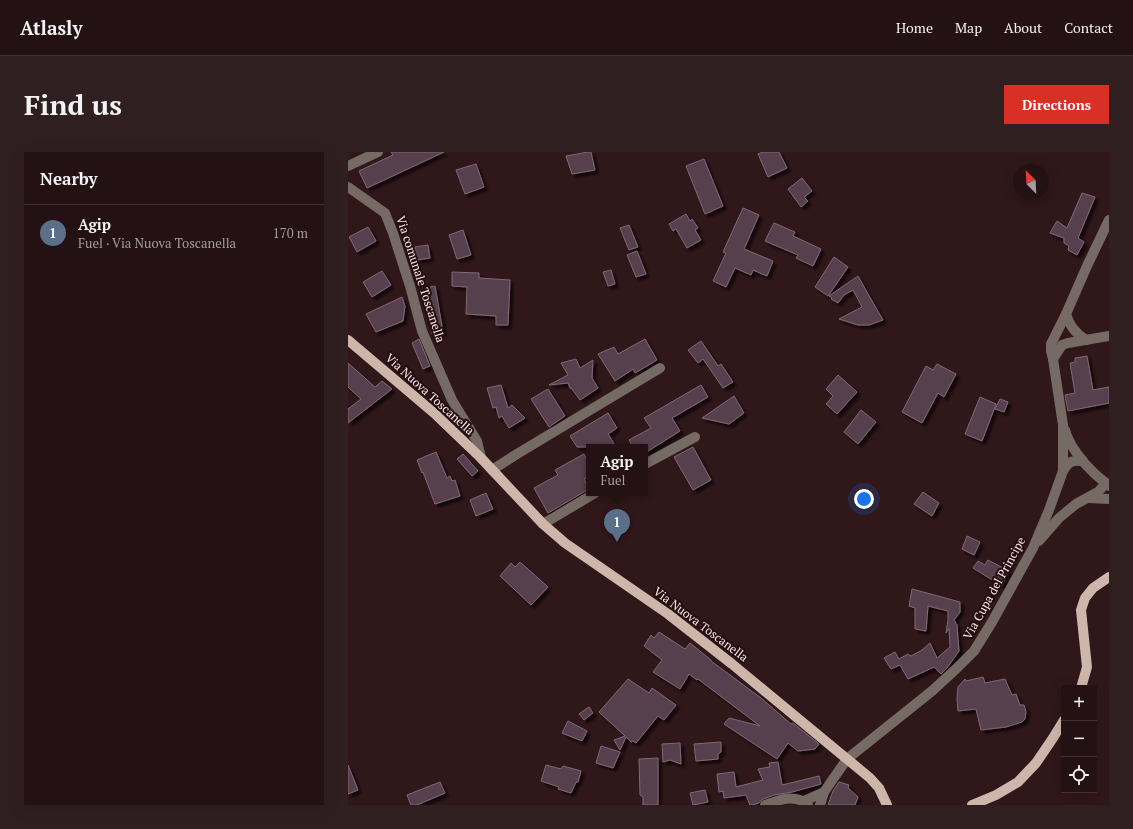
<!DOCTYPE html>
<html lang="en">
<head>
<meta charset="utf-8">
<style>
  :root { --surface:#241113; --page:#301f21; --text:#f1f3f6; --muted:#a39da0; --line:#413133; --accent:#d93025 }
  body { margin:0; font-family:"PT Serif",serif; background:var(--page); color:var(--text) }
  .controls { position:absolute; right:12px; bottom:12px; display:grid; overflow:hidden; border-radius:0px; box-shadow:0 4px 16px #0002 }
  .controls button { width:36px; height:36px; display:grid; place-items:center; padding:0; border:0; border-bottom:1px solid var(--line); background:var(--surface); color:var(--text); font:20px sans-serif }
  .compass { position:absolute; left:665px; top:12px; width:36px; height:36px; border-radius:50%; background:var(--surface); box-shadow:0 4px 16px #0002; rotate:336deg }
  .you { position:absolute; left:516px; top:347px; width:14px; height:14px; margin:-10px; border:3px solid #fff; border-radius:50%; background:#1a73e8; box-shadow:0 0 0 6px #1a73e833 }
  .badge { display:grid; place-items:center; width:26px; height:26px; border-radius:50%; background:var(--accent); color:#fff; font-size:13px; font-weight:700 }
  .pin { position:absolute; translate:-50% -33px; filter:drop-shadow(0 1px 2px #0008) }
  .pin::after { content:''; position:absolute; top:21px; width:14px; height:12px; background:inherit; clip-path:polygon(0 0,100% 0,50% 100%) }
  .popup { position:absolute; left:238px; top:292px; width:62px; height:52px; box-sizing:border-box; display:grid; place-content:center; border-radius:0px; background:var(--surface); filter:drop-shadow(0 1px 3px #0005); font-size:13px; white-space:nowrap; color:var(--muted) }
  .popup b { font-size:15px; color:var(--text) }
  .popup::after { content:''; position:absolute; left:50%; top:100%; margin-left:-8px; border:8px solid transparent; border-top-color:var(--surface) }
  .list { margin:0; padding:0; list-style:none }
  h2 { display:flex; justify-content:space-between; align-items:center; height:52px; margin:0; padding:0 16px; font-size:17px }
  h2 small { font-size:13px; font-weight:400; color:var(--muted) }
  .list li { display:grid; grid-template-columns:26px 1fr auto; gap:12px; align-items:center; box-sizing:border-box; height:56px; padding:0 16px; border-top:1px solid var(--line) }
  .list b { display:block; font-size:15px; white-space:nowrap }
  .list p { margin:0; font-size:13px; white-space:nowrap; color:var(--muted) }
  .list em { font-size:13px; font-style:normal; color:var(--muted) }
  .icon { flex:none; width:22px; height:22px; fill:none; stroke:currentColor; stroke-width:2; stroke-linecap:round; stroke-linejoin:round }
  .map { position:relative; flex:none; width:761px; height:653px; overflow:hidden; border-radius:0px }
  header { display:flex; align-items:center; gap:24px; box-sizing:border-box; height:56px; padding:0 20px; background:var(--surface); border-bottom:1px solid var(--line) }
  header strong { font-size:19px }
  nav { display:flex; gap:22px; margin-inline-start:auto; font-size:14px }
  .intro { display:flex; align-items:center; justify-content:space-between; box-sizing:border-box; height:96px; padding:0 24px }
  h1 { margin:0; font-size:28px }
  .button { padding:10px 18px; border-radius:0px; background:var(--accent); color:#fff; font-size:14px; font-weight:700 }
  main { display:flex; gap:24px; padding:0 24px }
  aside { flex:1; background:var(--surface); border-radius:0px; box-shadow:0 4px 16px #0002 }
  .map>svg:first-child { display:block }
  .building { fill:#563f4d; stroke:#826877; filter:url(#shadow) }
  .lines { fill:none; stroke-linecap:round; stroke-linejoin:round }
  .minor { stroke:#766a64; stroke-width:10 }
  .major { stroke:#cfb6aa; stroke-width:10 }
  .labels { text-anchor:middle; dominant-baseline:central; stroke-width:4; stroke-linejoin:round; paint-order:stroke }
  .street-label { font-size:12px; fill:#f9e7e8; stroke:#250e10 }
</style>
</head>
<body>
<header>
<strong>Atlasly</strong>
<nav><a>Home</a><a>Map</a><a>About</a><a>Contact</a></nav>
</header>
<div class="intro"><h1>Find us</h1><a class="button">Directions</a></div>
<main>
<aside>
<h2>Nearby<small></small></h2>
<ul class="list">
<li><span class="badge" style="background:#5c6f8a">1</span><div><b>Agip</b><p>Fuel · Via Nuova Toscanella</p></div><em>170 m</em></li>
</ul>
</aside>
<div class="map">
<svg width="761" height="653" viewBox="0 0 761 653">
  <defs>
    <filter id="shadow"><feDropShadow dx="3.5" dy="3.5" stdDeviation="1" flood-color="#0009"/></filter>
  </defs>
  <rect width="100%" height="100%" fill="#301719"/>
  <g class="building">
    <path d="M43,0H96L19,36L11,19L45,3Z"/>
    <path d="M240,0H243L247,18L224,22L218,4Z"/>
    <path d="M415,0H431L439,16L420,25L410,2Z"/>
    <path d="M356,7L375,54L357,62L338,14Z"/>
    <path d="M128,12L136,35L117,42L108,18Z"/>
    <path d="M454,26L464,39L456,45L460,49L453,55L440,37Z"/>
    <path d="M734,41L747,45L730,86L736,90L729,103L720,98L721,94L716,91V86L702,81L709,69L719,76Z"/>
    <path d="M395,56L411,63L396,97L425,109L419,124L405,118L403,123L387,116L378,135L365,129L378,101L375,100Z"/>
    <path d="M338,62L342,69L344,67L350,76L347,78L353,88L339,96L328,77L325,79L321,72Z"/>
    <path d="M426,71L447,80L445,84L473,97L465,114L448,106L450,103L417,89Z"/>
    <path d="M281,73L290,95L281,98L272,76Z"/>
    <path d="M20,75L28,89L9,100L1,85Z"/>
    <path d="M115,78L123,103L109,107L101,83Z"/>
    <path d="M80,93L82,106L69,108L67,95Z"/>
    <path d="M289,99L298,122L288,125L279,103Z"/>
    <path d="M486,105L500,115L480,144L467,135Z"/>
    <path d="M263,118L267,132L260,134L255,120Z"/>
    <path d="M34,119L43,133L24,145L15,130Z"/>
    <path d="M104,120L131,121V126L162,128L160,173H148V164L118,162L119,135L104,134Z"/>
    <path d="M510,124L524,149L535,168L521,173H510L491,167L514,155L505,138L496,143L490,151L483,147L484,146L481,144Z"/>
    <path d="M87,134L95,180L84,182L77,136Z"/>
    <path d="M54,145L57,154L55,169L28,180L18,162Z"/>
    <path d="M71,187L82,214L75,217L64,191Z"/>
    <path d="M297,187L309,208L287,221L285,217L267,229L250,202L266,195L270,202Z"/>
    <path d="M353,189L370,214L373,212L385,230L375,236L355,207L350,211L340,198Z"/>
    <path d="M739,204L745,238L761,235V251L720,259L717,243L727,241L722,211L727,210V206Z"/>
    <path d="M228,207L232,216L245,208L244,226L250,236L232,248L224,237L222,236L220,231L201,233L220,223L213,211Z"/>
    <path d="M0,211L27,235L34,229L44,237L0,271V257L13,247L0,235Z"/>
    <path d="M589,212L608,222L596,245L590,241L574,271L554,260L578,214L585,218Z"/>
    <path d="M490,223L509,240L489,262L478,252L485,244L478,237Z"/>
    <path d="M153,233L160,256L164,253L177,266L161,276L154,264L151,266L148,255L145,256L139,236Z"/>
    <path d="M353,233L360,245L324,266L332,279L297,301V295H285L281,288L303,276L296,266Z"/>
    <path d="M200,237L217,264L201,275L183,247Z"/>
    <path d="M386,244L396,261L381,272L354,266Z"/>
    <path d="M632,245L648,252L634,289L617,282Z"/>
    <path d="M652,247L660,250L656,260L647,257Z"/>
    <path d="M513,258L528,270L510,292L496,280Z"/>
    <path d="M260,261L269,276L260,282L268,295H229L222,284Z"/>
    <path d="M345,295L363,328L345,338L326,305Z"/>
    <path d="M88,300L99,326L102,324L104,329L107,328L112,344L87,352L75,320L74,321L69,308Z"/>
    <path d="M115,302L130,319L124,324L109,307Z"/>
    <path d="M236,302L241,312V325L236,327L241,337L200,361L186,336L210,323L207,318Z"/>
    <path d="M575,340L591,351L584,364L566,352Z"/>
    <path d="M138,341L145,357L128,364L122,348Z"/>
    <path d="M619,384L632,390L626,403L614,397Z"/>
    <path d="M640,408L661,419L654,434L625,416L630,409L637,413Z"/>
    <path d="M172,410L200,435L183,453L152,424L163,411L167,415Z"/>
    <path d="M564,437L612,450V460L606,468L609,473L611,499L599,516L593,522L586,515L560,527L552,513L543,517L536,506L547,500L551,507L560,502L563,504L574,498L582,491L589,506L602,495L601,476L598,481L600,468V459L580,454L578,479L567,477V456L561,454Z"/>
    <path d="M311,480L337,497L342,491L363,508V509L413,546L443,572L445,571L471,592L467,597L450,599L440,591L429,607L376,572L381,566L412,574L350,527L349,528L341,522L332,537L305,520L314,508L296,494L303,483L306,486Z"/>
    <path d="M635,525L637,531L657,527L664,543L668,542L672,553H676L678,560L677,567L674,570L658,575L633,578L628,557L610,559L609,547L610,535L617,527L618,529Z"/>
    <path d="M280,527L301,541L304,536L328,553L316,568L310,564L288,591L285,589L283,590L278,585L272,598L266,588L277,584L251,560Z"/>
    <path d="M241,555L245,561L236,568L231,562Z"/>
    <path d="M220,569L239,579L234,589L214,581Z"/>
    <path d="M373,590V600L370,602V607L348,609L346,592Z"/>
    <path d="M332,591L333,612L322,608L315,610L314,592Z"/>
    <path d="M253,594L272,600L265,616L248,611Z"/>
    <path d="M310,606V653H295V645L292,643L291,607Z"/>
    <path d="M430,610L434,633L471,624L473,632L444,640L426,643L415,647L411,651L404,653H402L398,643L376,646L375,639L371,640L369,622L386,620L388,635L415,628L410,617L422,615L421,611Z"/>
    <path d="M0,613L10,638L0,642Z"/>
    <path d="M198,613L213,617L215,614L233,619L230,630H228L223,641L210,637L211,635L193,629Z"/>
    <path d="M92,630L97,641L69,653H63L59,643Z"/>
    <path d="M491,630L501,633L500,636L510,645L507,653H480L485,639Z"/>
    <path d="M357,638L360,650L345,653L342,641Z"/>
  </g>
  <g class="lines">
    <g class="minor">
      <path d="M0,14L30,0"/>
      <path d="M0,35L37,61L45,81L62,134L74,179L104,248L129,289L133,306"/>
      <path d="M718,162C722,174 727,181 738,188"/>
      <path d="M705,207L714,193L720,191L761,184"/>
      <path d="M717,278C721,293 735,311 746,321C751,326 756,329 761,334"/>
      <path d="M297,312L347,285"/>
      <path d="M144,318L169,302L312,216"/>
      <path d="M715,319C721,309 724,308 735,309"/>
      <path d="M740,346L761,347"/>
      <path d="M195,372L247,341"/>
      <path d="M691,389L711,366L728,352L750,340L758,331"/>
      <path d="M456,649L476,640"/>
      <path d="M417,653C431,648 447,641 460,653"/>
      <path d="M472,653L476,640L499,607L584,539L609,516L626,499L644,470L685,396L701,358L715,319V273L705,207L703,199V192L718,162L739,114L761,68"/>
    </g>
    <g class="major">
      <path d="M0,188L86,261L133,306L195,372L217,391L320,462L384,512L522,626L531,636L539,653"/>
      <path d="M733,536L739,515L733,458L737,446L745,436L761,425"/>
      <path d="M624,653L648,643L670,630L688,611L705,586L716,568"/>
    </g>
  </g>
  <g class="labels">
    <g class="street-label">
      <text transform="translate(73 127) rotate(72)">Via comunale Toscanella</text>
      <text transform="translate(82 242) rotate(42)">Via Nuova Toscanella</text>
      <text transform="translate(646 436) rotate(-61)">Via Cupa del Principe</text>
      <text transform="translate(353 472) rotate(37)">Via Nuova Toscanella</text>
    </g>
  </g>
</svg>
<div class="controls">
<button>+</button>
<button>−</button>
<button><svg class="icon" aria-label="locate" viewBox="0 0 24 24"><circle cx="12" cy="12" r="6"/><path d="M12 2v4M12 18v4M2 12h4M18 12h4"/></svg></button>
</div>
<svg class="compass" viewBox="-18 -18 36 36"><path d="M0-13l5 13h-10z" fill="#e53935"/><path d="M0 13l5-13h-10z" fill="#a39da0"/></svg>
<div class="you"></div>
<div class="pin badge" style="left:269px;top:390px;background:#5c6f8a">1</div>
<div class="popup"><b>Agip</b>Fuel</div>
</div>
</main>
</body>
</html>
